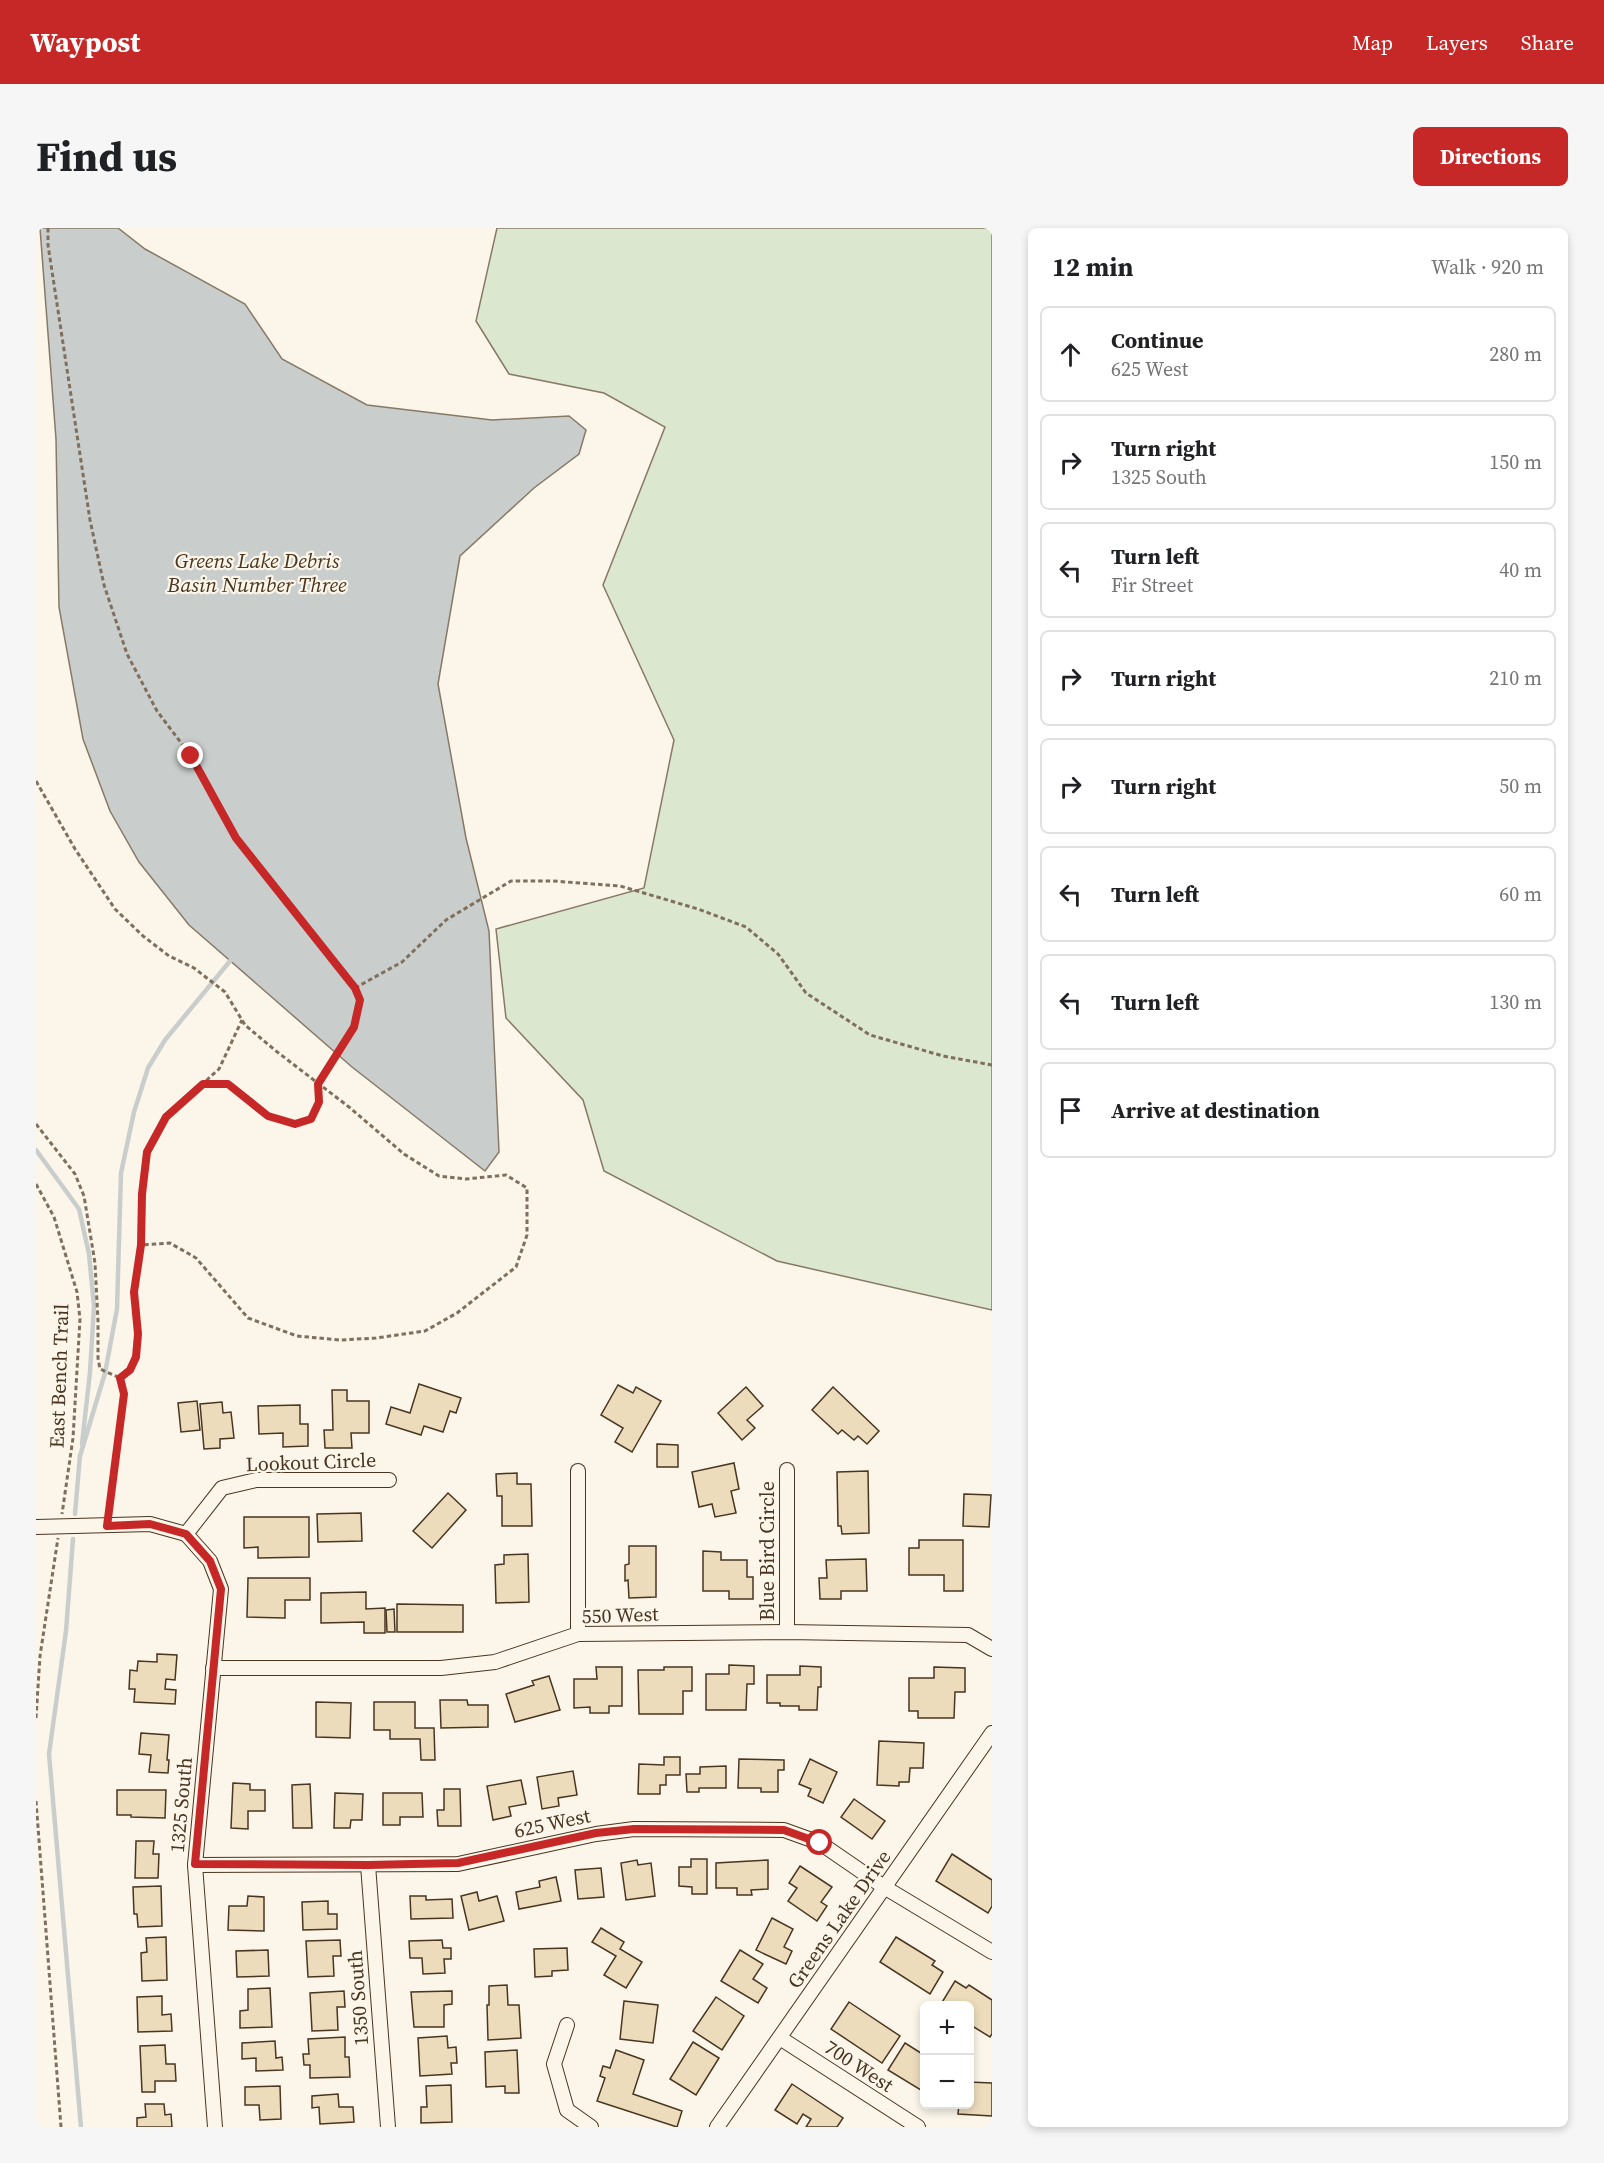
<!DOCTYPE html>
<html lang="en">
<head>
<meta charset="utf-8">
<style>
  :root { --surface:#fff; --page:#f6f6f6; --text:#202124; --muted:#757577; --line:#e0e0e0; --accent:#c62828 }
  body { margin:0; font-family:"Source Serif 4",serif; background:var(--page); color:var(--text) }
  .controls { position:absolute; right:18px; bottom:18px; display:grid; overflow:hidden; border-radius:9px; box-shadow:0 3px 9px #0003 }
  .controls button { width:54px; height:54px; display:grid; place-items:center; padding:0; border:0; border-bottom:2px solid var(--line); background:var(--surface); color:var(--text); font:30px sans-serif }
  .stop { position:absolute; width:18px; height:18px; margin:-14px; border:4px solid #c62828; border-radius:50%; background:#fff }
  .stop.end { background:#c62828; border-color:#fff; box-shadow:0 2px 6px #0008 }
  .list { margin:0; padding:0; list-style:none }
  h2 { display:flex; justify-content:space-between; align-items:center; height:78px; margin:0; padding:0 24px; font-size:26px }
  h2 small { font-size:20px; font-weight:400; color:var(--muted) }
  .list li { display:grid; grid-template-columns:39px 1fr auto; gap:18px; align-items:center; box-sizing:border-box; height:96px; margin:0 12px 12px; padding:0 12px; border:2px solid var(--line); border-radius:9px }
  .list b { display:block; font-size:22px; white-space:nowrap }
  .list p { margin:0; font-size:20px; white-space:nowrap; color:var(--muted) }
  .list em { font-size:20px; font-style:normal; color:var(--muted) }
  .icon { flex:none; width:33px; height:33px; fill:none; stroke:currentColor; stroke-width:2; stroke-linecap:round; stroke-linejoin:round }
  .map { position:relative; flex:none; width:956px; height:1899px; overflow:hidden; border-radius:9px }
  header { display:flex; align-items:center; gap:36px; box-sizing:border-box; height:84px; padding:0 30px; background:var(--accent); color:#fff }
  header strong { font-size:28px }
  nav { display:flex; gap:33px; margin-inline-start:auto; font-size:21px }
  .intro { display:flex; align-items:center; justify-content:space-between; box-sizing:border-box; height:144px; padding:0 36px }
  h1 { margin:0; font-size:42px }
  .button { padding:15px 27px; border-radius:9px; background:var(--accent); color:#fff; font-size:21px; font-weight:700 }
  main { display:flex; gap:36px; padding:0 36px }
  aside { flex:1; background:var(--surface); border-radius:9px; box-shadow:0 3px 9px #0003 }
  .map>svg:first-child { display:block }
  .green { fill:#dce7d0; stroke:#887966; stroke-width:1.5 }
  .water { fill:#c9cecd; stroke:#887966; stroke-width:1.5 }
  .lines { fill:none; stroke-linecap:round; stroke-linejoin:round }
  .stream { stroke:#c9cecd; stroke-width:4.5 }
  .building { fill:#ecdcbc; stroke:#4a3520; stroke-width:1.5 }
  .street-casing { stroke:#4a3520; stroke-width:16 }
  .path { stroke:#7f6f5c; stroke-width:3; stroke-dasharray:4.5 3; stroke-linecap:butt }
  .street { stroke:#fbf6e9; stroke-width:14 }
  .route { stroke:#c62828; stroke-width:8 }
  .labels { text-anchor:middle; dominant-baseline:central; stroke-width:4.5; stroke-linejoin:round; paint-order:stroke }
  .street-label { font-size:20px; fill:#4a3520; stroke:#fbf6e9 }
  .water-label { font-size:21px; font-style:italic; fill:#4a3520; stroke:#fbf6e9 }
</style>
</head>
<body>
<header>
<strong>Waypost</strong>
<nav><a>Map</a><a>Layers</a><a>Share</a></nav>
</header>
<div class="intro"><h1>Find us</h1><a class="button">Directions</a></div>
<main>
<div class="map">
<svg width="956" height="1899" viewBox="0 0 956 1899">
  <rect width="100%" height="100%" fill="#fbf6e9"/>
  <path class="green" d="M461,0H956V1082L741,1033L568,943L547,872L470,790L460,701L608,660L638,512L567,357L629,199L568,165L473,146L440,93Z"/>
  <path class="water" d="M4,0H82L109,21L209,76L246,131L331,177L456,192L533,188L550,202L543,226L498,260L424,328L402,456L430,610L453,703L463,924L449,943L316,839L153,697L103,634L74,583L47,511L23,379L20,211Z"/>
  <g class="lines">
    <g class="stream">
      <path d="M0,922L43,981L53,1026L58,1078L54,1144L46,1216"/>
      <path d="M44,1228L69,1145L81,1081L85,945L98,884L112,840L129,812L194,733"/>
      <path d="M39,1286L44,1227"/>
      <path d="M37,1311L30,1403L13,1526L45,1899"/>
    </g>
  </g>
  <g class="building">
    <path d="M383,1156L425,1170L420,1185L414,1183L407,1204L388,1198L385,1207L350,1196L355,1179L374,1185Z"/>
    <path d="M582,1157L597,1165L600,1159L625,1173L596,1224L579,1214L587,1200L565,1187Z"/>
    <path d="M710,1159L727,1178L711,1192L719,1200L706,1212L682,1185Z"/>
    <path d="M797,1159L843,1203L831,1216L822,1208L818,1212L806,1202L802,1206L776,1182Z"/>
    <path d="M296,1162H311V1173H333V1205H315L316,1220H289L288,1202H297Z"/>
    <path d="M161,1173L164,1202L145,1204L142,1175Z"/>
    <path d="M186,1174L187,1185L195,1184L198,1210L184,1211V1220L168,1221L164,1176Z"/>
    <path d="M264,1177V1196H272V1218L247,1219V1205L223,1206L222,1178Z"/>
    <path d="M621,1216L642,1217V1239H621Z"/>
    <path d="M698,1235L703,1261L695,1263L700,1285L679,1289L676,1276L663,1279L656,1244Z"/>
    <path d="M832,1243L833,1305L806,1306L805,1298H802L801,1244Z"/>
    <path d="M481,1245V1256H495L496,1298H466V1268H461L460,1246Z"/>
    <path d="M412,1265L430,1282L396,1320L377,1303Z"/>
    <path d="M928,1266L955,1267L953,1299L927,1298Z"/>
    <path d="M325,1285L326,1313L282,1314L281,1286Z"/>
    <path d="M208,1289H273V1329L222,1330V1319L208,1320Z"/>
    <path d="M883,1312H927V1363H908V1347H873V1320H883Z"/>
    <path d="M593,1318H620V1369L593,1370L592,1352L589,1353V1337L593,1336Z"/>
    <path d="M667,1323L685,1324V1332H711V1349H717V1371H693V1363H667Z"/>
    <path d="M492,1326L493,1374L460,1375L459,1337L468,1336V1327Z"/>
    <path d="M830,1331L831,1363H805V1371H784L783,1350H791L790,1332Z"/>
    <path d="M212,1350H274V1372H249V1390L211,1389Z"/>
    <path d="M330,1364V1381L349,1380V1405H328V1394L285,1395V1365Z"/>
    <path d="M361,1376L427,1377V1404H361Z"/>
    <path d="M358,1381L359,1404H351L350,1382Z"/>
    <path d="M121,1426L141,1427L139,1452L130,1451L129,1461L140,1462L139,1476L98,1474L99,1461H93L94,1442L101,1443L102,1433L121,1434Z"/>
    <path d="M693,1437L718,1438V1456H711L710,1482H670V1446H693Z"/>
    <path d="M764,1438L785,1439V1459H782L781,1482H763V1478H744V1475H731V1447H764Z"/>
    <path d="M560,1439H586V1478H573V1485H554V1479L538,1480V1451H561Z"/>
    <path d="M628,1439H656V1463H647V1486H603L602,1442H628Z"/>
    <path d="M898,1439L929,1440V1464H919L918,1490H882V1483H873V1450H898Z"/>
    <path d="M513,1448L524,1482L479,1494L470,1466L498,1457L496,1453Z"/>
    <path d="M404,1472H431L432,1477H452V1499L405,1500Z"/>
    <path d="M280,1474L315,1475L314,1510L280,1509Z"/>
    <path d="M338,1474H379V1500H398L399,1532H385L384,1511H354V1502H338Z"/>
    <path d="M105,1505L133,1507L131,1532H133L132,1545L113,1544L115,1527L103,1526Z"/>
    <path d="M843,1513L888,1515L887,1540H874L873,1554H863V1558L841,1557Z"/>
    <path d="M628,1529H644V1547H630V1557H624V1566H602L603,1536L628,1537Z"/>
    <path d="M703,1531L748,1532V1542H742V1564H725V1560H702Z"/>
    <path d="M774,1531L801,1544L787,1575L772,1568L775,1561L763,1556Z"/>
    <path d="M690,1538V1560H663V1564H651L650,1546H664V1539Z"/>
    <path d="M537,1543L541,1567L522,1570L523,1578L506,1581L501,1549Z"/>
    <path d="M485,1552L490,1576L473,1579L475,1588L457,1592L451,1558Z"/>
    <path d="M197,1555L214,1556V1562H229V1583H212V1601L195,1600Z"/>
    <path d="M274,1556L276,1600H257L256,1557Z"/>
    <path d="M408,1561H424L425,1598H402L401,1582H408Z"/>
    <path d="M81,1562H130L129,1590L95,1589V1587H81Z"/>
    <path d="M299,1565L327,1566L326,1592H315L314,1600H298Z"/>
    <path d="M347,1565H386L387,1589H364V1597H347Z"/>
    <path d="M818,1571L849,1593L836,1611L805,1589Z"/>
    <path d="M100,1613H118L117,1626H123L122,1650H99Z"/>
    <path d="M916,1626L956,1652V1678L952,1685L900,1653Z"/>
    <path d="M655,1631H671V1666H656V1659L643,1658V1639H655Z"/>
    <path d="M601,1632L602,1637L615,1635L619,1668L590,1672L585,1635Z"/>
    <path d="M732,1632V1661L715,1662L716,1667H701V1660H680V1635Z"/>
    <path d="M764,1638L796,1659L785,1674L791,1678L781,1693L752,1673L761,1660L753,1655Z"/>
    <path d="M565,1640L568,1669L542,1671L539,1642Z"/>
    <path d="M520,1649L525,1673L483,1681L480,1664L504,1659L503,1653Z"/>
    <path d="M125,1658L126,1698L102,1699L101,1686H98L97,1659Z"/>
    <path d="M441,1664L443,1673L461,1668L468,1693L433,1702L425,1668Z"/>
    <path d="M212,1668L228,1669V1703L192,1702L193,1678H211Z"/>
    <path d="M374,1668H390V1672L416,1671L417,1690L375,1691Z"/>
    <path d="M292,1673V1686H301V1701L267,1702L266,1674Z"/>
    <path d="M736,1690L757,1701L748,1719L756,1723L750,1736L720,1722Z"/>
    <path d="M565,1700L588,1714L584,1721L606,1734L590,1760L568,1747L580,1728L556,1714Z"/>
    <path d="M130,1709L131,1752L106,1753L105,1725L111,1724L110,1710Z"/>
    <path d="M860,1709L899,1733L896,1737L907,1744L894,1766L844,1734Z"/>
    <path d="M304,1712L305,1728H297L298,1748L272,1749L270,1713Z"/>
    <path d="M406,1712L407,1720H415V1731H408L409,1745L387,1746L386,1730H374L373,1713Z"/>
    <path d="M531,1720L532,1742L516,1743V1748L499,1749L498,1721Z"/>
    <path d="M232,1722L233,1748L201,1749L200,1723Z"/>
    <path d="M704,1722L727,1736L717,1751L731,1760L722,1775L685,1753Z"/>
    <path d="M919,1753L930,1760L933,1757L956,1772V1806L954,1809L933,1796V1778H908L905,1776Z"/>
    <path d="M471,1757L472,1777H483L485,1810L452,1812L451,1777H453V1758Z"/>
    <path d="M234,1760L236,1799L204,1800V1783L212,1782V1761Z"/>
    <path d="M308,1763L309,1779H301L302,1802L276,1803L274,1765Z"/>
    <path d="M416,1763V1776L408,1777V1799H378L375,1764Z"/>
    <path d="M126,1768V1787L135,1786L136,1803L102,1804L101,1769Z"/>
    <path d="M680,1769L708,1788L686,1822L657,1803Z"/>
    <path d="M588,1773L622,1777L617,1815L584,1811Z"/>
    <path d="M813,1774L864,1808L846,1835L795,1801Z"/>
    <path d="M411,1808L412,1820L420,1819L421,1835H415L416,1846L384,1848L382,1810Z"/>
    <path d="M309,1809V1829H313L314,1849L274,1850V1837H268L267,1826H273L272,1811Z"/>
    <path d="M239,1813L240,1830L246,1829L247,1842L220,1843V1830L206,1831V1815Z"/>
    <path d="M657,1814L683,1830L660,1867L634,1851Z"/>
    <path d="M869,1815L888,1827V1864L852,1842Z"/>
    <path d="M129,1817L130,1836H139L140,1853H119V1864H106L104,1818Z"/>
    <path d="M481,1822L483,1865H469V1858L450,1859L449,1824Z"/>
    <path d="M580,1822L608,1832L597,1866L646,1883L641,1899L561,1873L569,1850L564,1848L567,1838L574,1840Z"/>
    <path d="M933,1854L956,1855V1888L922,1886L923,1876H933Z"/>
    <path d="M756,1856L807,1890L801,1899H770L775,1891L767,1886L761,1896L739,1882Z"/>
    <path d="M415,1857L416,1894L385,1895V1879H391L390,1858Z"/>
    <path d="M244,1858L245,1891L224,1892L223,1877H209V1859Z"/>
    <path d="M302,1866L303,1879H317L318,1894L284,1896L283,1879L276,1880V1868Z"/>
    <path d="M109,1876H128L129,1887L135,1886L136,1899H101V1890L110,1889Z"/>
  </g>
  <g class="lines">
    <defs>
      <g id="street">
        <path d="M751,1242V1404"/>
        <path d="M542,1243V1406"/>
        <path d="M0,1299L114,1296L150,1306"/>
        <path d="M150,1306L174,1333L185,1361L159,1637L179,1899"/>
        <path d="M150,1306L186,1260L220,1252H353"/>
        <path d="M177,1440H405L459,1434L542,1406L751,1404L932,1407L956,1421"/>
        <path d="M159,1637L422,1636L560,1606L598,1601L748,1602L784,1615L848,1659L956,1724"/>
        <path d="M332,1637L352,1899"/>
        <path d="M531,1797L518,1836L531,1882L555,1899"/>
        <path d="M744,1810L882,1899"/>
        <path d="M681,1899L956,1505"/>
      </g>
    </defs>
    <use href="#street" class="street-casing"/>
    <g class="path">
      <path d="M12,0V17L54,292L68,357L91,426L121,483L155,528L200,610L319,760L324,772L318,799L282,856L283,874L275,890L259,896L232,888L192,856H167"/>
      <path d="M0,553L39,621L79,681L107,708L133,728L158,740L189,764L209,797L240,823L313,879L368,926L403,948L430,951L470,947L491,960V1007L480,1039L421,1085L389,1103L340,1110L304,1112L261,1108L212,1090L160,1030L134,1015L105,1017C103,1032 99,1048 98,1063C97,1094 113,1127 84,1150"/>
      <path d="M319,760L366,734L410,692L475,653H517L584,658L662,681L710,699L742,726L770,765L834,807L907,828L956,837"/>
      <path d="M0,896L39,946L48,968L59,1035L62,1093V1130L64,1141L84,1150L88,1166L73,1283"/>
      <path d="M0,956L18,989L41,1064L44,1091L37,1210L26,1286"/>
      <path d="M105,1017L106,966L111,924L130,889L183,841L206,792"/>
      <path d="M0,1490L4,1428L22,1310"/>
      <path d="M0,1573L25,1899"/>
    </g>
    <use href="#street" class="street"/>
  </g>
  <g class="lines">
    <path class="route" d="M155,528L200,610L319,760L324,772L318,799L282,856L283,874L275,891L259,896L232,888L192,856H167L130,889L111,924L106,966L105,1017L98,1064L102,1106L100,1129L94,1142L84,1150L88,1166L71,1298L114,1296L150,1306L174,1333L185,1361L159,1636L332,1637L422,1635L560,1605L598,1601L748,1602L784,1615"/>
  </g>
  <g class="labels">
    <g class="street-label">
      <text transform="translate(23 1148) rotate(-88)">East Bench Trail</text>
      <text transform="translate(275 1234) rotate(-2)">Lookout Circle</text>
      <text transform="translate(731 1323) rotate(-90)">Blue Bird Circle</text>
      <text transform="translate(584 1387) rotate(-2)">550 West</text>
      <text transform="translate(145 1577) rotate(-85)">1325 South</text>
      <text transform="translate(516 1595) rotate(-12)">625 West</text>
      <text transform="translate(803 1691) rotate(-55)">Greens Lake Drive</text>
      <text transform="translate(322 1770) rotate(-94)">1350 South</text>
      <text transform="translate(823 1838) rotate(33)">700 West</text>
    </g>
    <g class="water-label">
      <text x="221" y="332">Greens Lake Debris<tspan x="221" dy="24">Basin Number Three</tspan></text>
    </g>
  </g>
</svg>
<div class="controls">
<button>+</button>
<button>−</button>
</div>
<div class="stop" style="left:784px;top:1615px"></div>
<div class="stop end" style="left:155px;top:528px"></div>
</div>
<aside>
<h2>12 min<small>Walk · 920 m</small></h2>
<ul class="list">
<li><svg class="icon" aria-label="ahead" viewBox="0 0 24 24"><path d="M12 20V5M6 11l6-6 6 6"/></svg><div><b>Continue</b><p>625 West</p></div><em>280 m</em></li>
<li><svg class="icon" aria-label="right" viewBox="0 0 24 24"><path d="M7 20v-9h11M14 6l5 5-5 5"/></svg><div><b>Turn right</b><p>1325 South</p></div><em>150 m</em></li>
<li><svg class="icon" aria-label="left" viewBox="0 0 24 24"><path d="M17 20v-9H6M10 6l-5 5 5 5"/></svg><div><b>Turn left</b><p>Fir Street</p></div><em>40 m</em></li>
<li><svg class="icon" aria-label="right" viewBox="0 0 24 24"><path d="M7 20v-9h11M14 6l5 5-5 5"/></svg><div><b>Turn right</b></div><em>210 m</em></li>
<li><svg class="icon" aria-label="right" viewBox="0 0 24 24"><path d="M7 20v-9h11M14 6l5 5-5 5"/></svg><div><b>Turn right</b></div><em>50 m</em></li>
<li><svg class="icon" aria-label="left" viewBox="0 0 24 24"><path d="M17 20v-9H6M10 6l-5 5 5 5"/></svg><div><b>Turn left</b></div><em>60 m</em></li>
<li><svg class="icon" aria-label="left" viewBox="0 0 24 24"><path d="M17 20v-9H6M10 6l-5 5 5 5"/></svg><div><b>Turn left</b></div><em>130 m</em></li>
<li><svg class="icon" aria-label="arrive" viewBox="0 0 24 24"><path d="M6 21V4h12l-3 4 3 4H6"/></svg><div><b>Arrive at destination</b></div></li>
</ul>
</aside>
</main>
</body>
</html>
